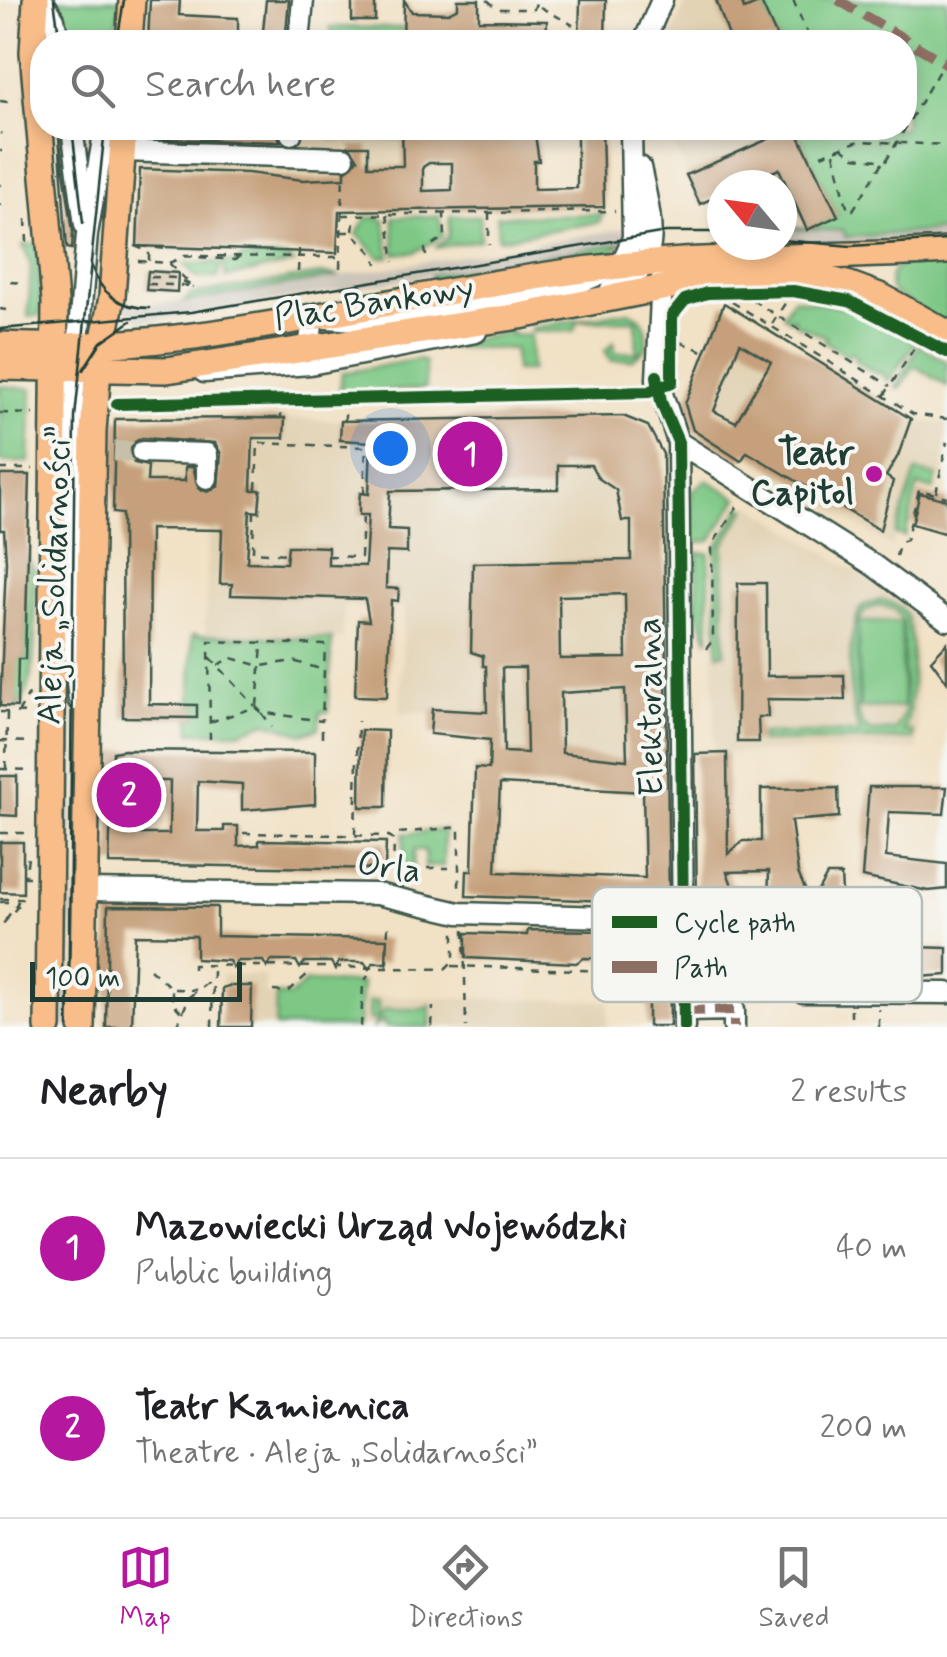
<!DOCTYPE html>
<html lang="en">
<head>
<meta charset="utf-8">
<style>
  :root { --surface:#fff; --page:#f2f2f2; --text:#202124; --muted:#757577; --line:#e0e0e0; --accent:#b5179e }
  body { margin:0; font-family:Mynerve,sans-serif; background:var(--page); color:var(--text) }
  .compass { position:absolute; left:707px; top:170px; width:90px; height:90px; border-radius:50%; background:var(--surface); box-shadow:0 5px 15px #0003; rotate:299deg }
  .scale { position:absolute; left:30px; bottom:25px; width:212px; box-sizing:border-box; padding-left:10px; border:5px solid #1f3d34; border-top:0; font-size:28px; line-height:35px; white-space:nowrap; color:#1f3d34; -webkit-text-stroke:8px #f6f6f2; paint-order:stroke }
  .you { position:absolute; left:390px; top:448px; width:35px; height:35px; margin:-25px; border:8px solid #fff; border-radius:50%; background:#1a73e8; box-shadow:0 0 0 15px #1a73e833 }
  .badge { display:grid; place-items:center; width:65px; height:65px; border-radius:50%; background:var(--accent); color:#fff; font-size:32px; font-weight:700 }
  .pin { position:absolute; translate:-50% -50%; border:5px solid #fff; box-shadow:0 2px 10px #0006 }
  .list { margin:0; padding:0; list-style:none }
  h2 { display:flex; justify-content:space-between; align-items:center; height:130px; margin:0; padding:0 40px; font-size:42px }
  h2 small { font-size:32px; font-weight:400; color:var(--muted) }
  .list li { display:grid; grid-template-columns:65px 1fr auto; gap:30px; align-items:center; box-sizing:border-box; height:180px; padding:0 40px; border-top:2px solid var(--line) }
  .list b { display:block; font-size:38px; white-space:nowrap }
  .list p { margin:0; font-size:32px; white-space:nowrap; color:var(--muted) }
  .list em { font-size:32px; font-style:normal; color:var(--muted) }
  .icon { flex:none; width:55px; height:55px; fill:none; stroke:currentColor; stroke-width:2; stroke-linecap:round; stroke-linejoin:round }
  .map { position:relative; flex:none; width:947px; height:1027px; overflow:hidden }
  .search { position:absolute; background:var(--surface); box-shadow:0 5px 15px #0003; left:30px; right:30px; top:30px; height:110px; display:flex; align-items:center; gap:25px; box-sizing:border-box; padding:0 35px; border-radius:40px; color:var(--muted); font-size:38px }
  .sheet { height:490px; background:var(--surface) }
  nav { display:flex; justify-content:space-around; align-items:center; box-sizing:border-box; height:140px; border-top:2px solid var(--line); background:var(--surface); font-size:28px; color:var(--muted) }
  nav a { display:grid; justify-items:center; gap:5px }
  nav .on { color:var(--accent) }
  .map>svg:first-child { display:block }
  .built { fill:#e2d3b5 }
  .industrial { fill:#cac3b8 }
  .green { fill:#7dc885; stroke:#4e825c; stroke-width:2.5; fill-rule:evenodd }
  .building { fill:#c6a07b; fill-rule:evenodd }
  .lines { fill:none; stroke-linecap:round; stroke-linejoin:round }
  .minor-tunnel { stroke:#c7c0a8; stroke-width:20; stroke-dasharray:20 10; stroke-linecap:butt }
  .minor-casing { stroke:#3e564a; stroke-width:25 }
  .major-casing { stroke:#3e564a; stroke-width:30 }
  .path { stroke:#3e564a; stroke-width:2.5; stroke-dasharray:8 8; stroke-linecap:butt }
  .minor { stroke:#fff; stroke-width:20 }
  .major { stroke:#f8bd89; stroke-width:25 }
  .tram { stroke:#1f3d34; stroke-width:2.5 }
  .quiet { stroke:#8d6e63; stroke-width:10; stroke-dasharray:20 10; stroke-linecap:butt }
  .cycleway-casing { stroke:#f6f6f2; stroke-width:19 }
  .cycleway { stroke:#1b5e20; stroke-width:12 }
  .poi-dot { fill:#b5179e; stroke:#f6f6f2; stroke-width:4 }
  .labels { text-anchor:middle; dominant-baseline:central; stroke-width:8; stroke-linejoin:round; paint-order:stroke }
  .street-label { font-size:35px; fill:#1f3d34; stroke:#f6f6f2 }
  .poi-label { font-size:35px; font-weight:bold; fill:#1f3d34; stroke:#f6f6f2; text-anchor:end }
  .key { fill:#f6f6f2; stroke:#b6beb9; stroke-width:2.5 }
  .key-label { font-size:28px; fill:#1f3d34 }
</style>
</head>
<body>
<div class="map">
<svg width="947" height="1027" viewBox="0 0 947 1027">
  <rect width="100%" height="100%" fill="#f6f6f2"/>
  <filter id="ink" filterUnits="userSpaceOnUse"><feTurbulence type="fractalNoise" baseFrequency=".01" numOctaves="2"/><feDisplacementMap in="SourceGraphic" scale="20" xChannelSelector="R" yChannelSelector="G"/><feConvolveMatrix kernelMatrix="1 2 1 2 8 2 1 2 1" color-interpolation-filters="sRGB"/></filter>
  <filter id="wash" filterUnits="userSpaceOnUse"><feTurbulence type="fractalNoise" baseFrequency=".0048" numOctaves="4" result="noise"/><feDisplacementMap in="SourceGraphic" scale="40" xChannelSelector="R" yChannelSelector="G"/><feGaussianBlur stdDeviation="2.25" result="paint"/><feColorMatrix in="noise" values="0 0 0 0 0 0 0 0 0 0 0 0 0 0 0 0 0 1.4 0 .05"/><feComposite in="paint" operator="in"/></filter>
  <g filter="url(#wash)">
    <rect width="100%" height="100%" fill="#f1e1c5"/>
    <g class="built">
      <path d="M688,0H761L779,42H668Z"/>
      <path d="M138,128H236V147L280,148L281,137L329,138L330,128H539V161L534,162V189L368,192V146H346L344,211L339,212L334,253L168,250L137,244Z"/>
      <path d="M667,128H810L798,133L838,216L807,230L783,178L792,174L788,165L743,185H722V194L700,204Z"/>
      <path d="M724,303L911,419L947,424L943,478L916,472L892,547L746,455L741,461L693,430L687,420V400Z"/>
      <path d="M238,417L387,422L623,417L648,426L662,454L669,775L489,770L484,712H400L404,609L344,606L343,639L205,635L209,516L113,513L115,419Z"/>
      <path d="M749,504L915,609L918,750L714,753V654L725,653L723,546Z"/>
      <path d="M222,975L265,976V995L290,996L306,982L362,983L359,1027H221Z"/>
      <path d="M365,996L609,1001L608,1027H363Z"/>
    </g>
    <g class="industrial">
      <path d="M947,225V243L809,247L782,243V227Z"/>
      <path d="M628,228L625,243L192,315L141,322L121,304L122,299L139,305L195,300Z"/>
      <path d="M64,523L75,737L71,1027H59Z"/>
    </g>
    <g class="green">
      <path d="M58,0H120L114,42H64Z"/>
      <path d="M741,0H947V230L845,237L844,231L782,227L807,230L838,216L798,133L810,128H904V42H779L761,2L745,9Z"/>
      <path d="M331,27L403,28V41L331,42Z"/>
      <path d="M330,128H402V139L330,138Z"/>
      <path d="M603,214L599,222L498,239L497,216Z"/>
      <path d="M439,216L443,236L415,252L395,254L393,217Z"/>
      <path d="M450,216H480V240L435,248L448,238Z"/>
      <path d="M378,217L385,221L390,257H379L357,234L366,218Z"/>
      <path d="M623,243L608,254L433,284L431,275Z"/>
      <path d="M37,244L41,315L28,317L31,266L23,245Z"/>
      <path d="M242,257L288,258L294,263L225,278V268H219L218,278H196L184,264L236,262Z"/>
      <path d="M947,258V326L892,292C880,258 924,261 947,258Z"/>
      <path d="M320,274L339,276L184,302L190,295Z"/>
      <path d="M793,298L848,308L916,342L888,381L880,371L877,374L854,360L856,356L851,352L848,356L824,341L826,337L796,324L793,317L790,320L783,315Z"/>
      <path d="M629,311C646,318 649,331 646,348L633,359L612,361L605,351L614,342L615,353L637,352L636,320L578,321L574,331L531,332V328Z"/>
      <path d="M512,331L511,335H530L531,371H515L514,349L439,347Z"/>
      <path d="M919,345L947,362V386L915,366L899,389L896,387Z"/>
      <path d="M419,359L425,362V389L339,393L342,373Z"/>
      <path d="M0,386L32,389L29,462H0Z"/>
      <path d="M916,472L937,476L934,490L918,486L905,537L895,534Z"/>
      <path d="M707,480L738,498L711,540L693,543L691,492Z"/>
      <path d="M741,507L746,509L723,546L725,653L718,654L716,548Z"/>
      <path d="M697,553H709V641L697,610Z"/>
      <path d="M27,558L34,569C34,606 41,683 17,708L15,659H25Z"/>
      <path d="M882,600C893,602 903,607 907,618C914,637 914,715 903,731H912L913,739L761,742V734L860,732C847,710 845,623 864,605ZM880,605L894,609L903,621L905,711L895,730L871,732L862,725L858,712V623L860,708L903,707L901,622H858L866,610Z"/>
      <path d="M192,635L332,639L328,712H320L319,728L303,734L267,722L239,732H191L190,718L197,717V705H191Z"/>
      <path d="M444,830L443,866L425,867V850H414L413,867L403,866L404,834Z"/>
      <path d="M306,982L362,983L359,1027H275L276,995L290,996Z"/>
      <path d="M369,1002H378V1018L385,1009H424L430,1005V1027H385L384,1020L374,1027L377,1020H369Z"/>
    </g>
    <g id="blocks">
      <g class="building">
        <path d="M150,0H180L179,15L238,18V42H148Z"/>
        <path d="M266,0H289L285,42H262Z"/>
        <rect x="352" y="0" width="23" height="21"/>
        <path d="M404,0L412,12L448,13L458,8V0H479V20L547,21L546,42L403,41Z"/>
        <path d="M580,0H606L605,42H579Z"/>
        <path d="M716,0H741L744,9L761,2L779,42H731Z"/>
        <path d="M165,128H277L280,142L164,139Z"/>
        <path d="M402,128H534L539,161H534V189L577,188V128H602L604,207L339,211L337,253L137,246L140,169L248,173L303,180L345,178V171L358,159L349,146H368V166H403ZM429,163H452V190L423,191V167Z"/>
        <path d="M780,128H795L838,216L807,230L779,169L743,185H722V194L700,204L686,175L782,133Z"/>
        <path d="M59,136L73,232L72,249L67,248Z"/>
        <path d="M148,271L178,273L177,292L146,290Z"/>
        <path d="M724,303L911,419L898,456L886,476L893,481L880,530L747,452L741,461L693,430L685,404ZM740,343L771,362L736,422L714,411Z"/>
        <path d="M623,416L648,426L663,454L669,903L466,896L467,871H472L475,768L489,769L490,740L430,734L432,709L487,712L486,666H483V656L471,652L473,563L631,560V521H622L616,490L598,478L591,465H558V489L390,491L388,529L407,530V553L387,552L386,588L399,589L398,601L391,600L387,697L355,696L358,620L369,621L365,599L231,595L232,584H220L222,530L150,529L149,704L197,705V718L123,717L122,514L113,513L115,419L285,418L284,438H253L251,490H261L260,499L259,512L250,511L247,562L286,563L288,546H302L328,547V565L365,566L368,515H359V503L360,493L369,494L371,442L340,440L341,421ZM142,438L215,443L221,454L218,486L208,492L199,489L193,467H185V481H147L148,466L134,463L128,453L131,444ZM625,594L626,658L560,659L559,596ZM502,668H525L527,753L504,752ZM625,689L627,760L562,753L561,693ZM500,784L643,792L645,878L496,872Z"/>
        <path d="M0,475H30L25,659H18L17,707L0,706L6,562L4,530H0Z"/>
        <path d="M920,493L947,500V534L912,524Z"/>
        <path d="M738,583H766L767,676L844,675L845,700L767,699L768,717H758L759,742H737Z"/>
        <path d="M947,643V682L931,660Z"/>
        <path d="M361,730L387,731L386,807H360Z"/>
        <path d="M124,750L315,752V804L242,810V784L198,781L197,831H224V826H238V846L259,845V840L386,842L385,869L109,864L113,752ZM143,781H170L169,834H141L146,810Z"/>
        <path d="M727,753L728,854L743,841H761V789L838,788L839,817L791,821L798,873L811,903L827,875H841L845,947H851L855,920H903V930H915V947L947,948V975L889,979V967H879V956H855V968H844V979L819,978V930H831L830,904H768L769,871L727,872L733,888L726,890V906H697L695,754Z"/>
        <path d="M0,776H17V816L0,815Z"/>
        <path d="M869,787H947L944,814L889,812L886,857L947,864V889L928,891L862,877Z"/>
        <path d="M0,842H23V893L0,892Z"/>
        <path d="M108,906L217,907V936L387,939L386,963H373L369,969L364,962H339L335,969L331,962H305L300,968L296,961H271L267,968L263,961H237L233,968L229,961L196,959V936L135,935L132,1027H106Z"/>
        <path d="M528,930L609,931L611,959L584,958L576,963L466,958V933L527,935Z"/>
        <path d="M640,933L669,934L670,1026H648V957H640Z"/>
        <path d="M228,986H252L251,1027H221L222,988Z"/>
      </g>
    </g>
  </g>
  <g filter="url(#ink)">
    <use href="#blocks" fill-opacity="0" stroke="#3e564a" stroke-width="2.5"/>
    <g class="lines">
      <path class="minor-tunnel" d="M114,451L142,452"/>
      <defs>
        <g id="minor">
          <path d="M42,0L54,19L59,42"/>
          <path d="M299,42L303,0"/>
          <path d="M644,42L662,0"/>
          <path d="M72,128L85,225"/>
          <path d="M291,134V128"/>
          <path d="M121,151L344,158"/>
          <path d="M662,278L657,379L678,442L684,1027"/>
          <path d="M610,291C668,269 650,216 640,167"/>
          <path d="M309,349L313,317L385,322L426,316L555,293L621,265L633,238L631,128"/>
          <path d="M204,372L310,364L476,332"/>
          <path d="M678,442L873,565L947,620"/>
          <path d="M142,452L207,454V478"/>
          <path d="M79,701L74,653L72,416L87,234L105,128"/>
          <path d="M84,890L377,894L459,913L684,919"/>
          <path d="M803,992L947,993"/>
          <path d="M684,1011L734,1010V1027"/>
        </g>
        <g id="major">
          <path d="M36,0L33,52L55,301L48,1027"/>
          <path d="M129,42L132,0"/>
          <path d="M0,345C190,355 376,299 562,273C691,254 818,259 947,251"/>
          <path d="M0,367L167,370L520,316L692,282L763,274L813,276L850,285L882,297L947,333"/>
          <path d="M82,1027L93,431L98,370L112,297L124,128"/>
        </g>
      </defs>
      <use href="#minor" class="minor-casing"/>
      <use href="#major" class="major-casing"/>
      <g class="path">
        <path d="M487,0L498,9H534L537,0"/>
        <path d="M793,0L811,42"/>
        <path d="M540,7L573,25"/>
        <path d="M0,101L8,102"/>
        <path d="M854,128L858,140"/>
        <path d="M0,133L2,134"/>
        <path d="M841,147L855,157L886,161L947,57"/>
        <path d="M0,151H2"/>
        <path d="M834,153L848,211L853,210L883,162"/>
        <path d="M821,155L859,141L947,145"/>
        <path d="M0,185H1"/>
        <path d="M0,205H1"/>
        <path d="M489,212V245"/>
        <path d="M387,214L394,262"/>
        <path d="M342,215L615,211"/>
        <path d="M26,219L27,242"/>
        <path d="M353,231L355,215"/>
        <path d="M341,232H352L375,256L377,264"/>
        <path d="M135,246L149,252V262"/>
        <path d="M140,246L167,249"/>
        <path d="M185,256L340,257"/>
        <path d="M426,256L425,249L445,237L444,214"/>
        <path d="M138,261L169,263L193,287"/>
        <path d="M169,263L185,256L235,260L242,254"/>
        <path d="M340,268L343,175"/>
        <path d="M298,272L299,249"/>
        <path d="M151,277L177,278L192,286"/>
        <path d="M10,282L25,283"/>
        <path d="M148,284L192,286"/>
        <path d="M752,300L890,386"/>
        <path d="M732,302L913,414L947,419"/>
        <path d="M0,309L6,310"/>
        <path d="M772,324L789,297"/>
        <path d="M680,342L705,352"/>
        <path d="M586,396V399"/>
        <path d="M629,396V398"/>
        <path d="M884,396L918,342"/>
        <path d="M517,399V397"/>
        <path d="M553,399V397"/>
        <path d="M426,400V401"/>
        <path d="M493,400V398"/>
        <path d="M437,401V399"/>
        <path d="M0,413L33,414"/>
        <path d="M281,418V414"/>
        <path d="M345,421V414"/>
        <path d="M0,469H33"/>
        <path d="M256,489L258,443L366,447L364,493"/>
        <path d="M936,493L947,442"/>
        <path d="M254,511L253,552L287,554"/>
        <path d="M328,556L361,557L363,515"/>
        <path d="M896,556L900,542L906,540L919,490L947,497"/>
        <path d="M706,649L713,640L712,545L739,504"/>
        <path d="M210,657L255,706"/>
        <path d="M218,665L232,658L261,666L293,661L324,670"/>
        <path d="M257,706L262,645"/>
        <path d="M0,712L31,713"/>
        <path d="M18,713L29,694"/>
        <path d="M262,713L272,727"/>
        <path d="M210,722L256,707L261,712L322,721L325,645L209,641L210,739"/>
        <path d="M322,738V722"/>
        <path d="M0,741L28,742"/>
        <path d="M0,769L30,770"/>
        <path d="M6,769L7,713"/>
        <path d="M0,833H28"/>
        <path d="M243,833L389,836L394,841L393,873"/>
        <path d="M399,833L459,827V893"/>
        <path d="M355,834L358,721"/>
        <path d="M28,858L25,877H29"/>
        <path d="M395,868H449"/>
        <path d="M0,899H23"/>
        <path d="M0,902H18L2,925L24,899"/>
        <path d="M464,930L466,1027"/>
        <path d="M452,966L613,971L615,937"/>
        <path d="M387,967L388,923"/>
        <path d="M150,969L172,989V1002L182,1013"/>
        <path d="M193,969V965L445,969L454,960V931"/>
        <path d="M699,988L786,986"/>
        <path d="M174,989L196,990"/>
        <path d="M273,991L288,992L310,972"/>
        <path d="M851,1009V1027"/>
        <path d="M177,1027L189,997L212,979"/>
        <path d="M212,1027L213,969"/>
        <path d="M361,1027L363,983L368,976"/>
        <path d="M432,1027L433,1007"/>
        <path d="M879,1027V1009"/>
      </g>
      <use href="#minor" class="minor"/>
      <use href="#major" class="major"/>
      <g class="tram">
        <path d="M54,0L60,42"/>
        <path d="M117,42L124,0"/>
        <path d="M72,128L83,223"/>
        <path d="M782,240L851,246L947,240"/>
        <path d="M91,264C99,293 120,308 149,308"/>
        <path d="M0,329L191,312L666,232H722"/>
        <path d="M83,370L101,342L131,321"/>
        <path d="M68,1027L75,417L105,128"/>
      </g>
      <g class="quiet">
        <path d="M838,0L947,64"/>
        <path d="M853,128L855,129"/>
        <path d="M684,1011L734,1010V1027"/>
      </g>
      <defs>
        <g id="cycleway">
          <path d="M657,376L661,402L678,442L684,1027"/>
          <path d="M117,404L649,392L672,382V316L685,300L707,293L793,291L849,301L947,352"/>
        </g>
      </defs>
      <use href="#cycleway" class="cycleway-casing"/>
      <use href="#cycleway" class="cycleway"/>
    </g>
  </g>
  <circle class="poi-dot" cx="874" cy="474" r="10"/>
  <g class="labels">
    <g class="street-label">
      <text transform="translate(374 303) rotate(-9)">Plac Bankowy</text>
      <text transform="translate(55 575) rotate(-88)">Aleja „Solidarności”</text>
      <text transform="translate(651 707) rotate(-91)">Elektoralna</text>
      <text transform="translate(389 868) rotate(8)">Orla</text>
    </g>
    <g class="poi-label">
      <text x="854" y="454">Teatr<tspan x="854" dy="40">Capitol</tspan></text>
    </g>
  </g>
  <rect x="592" y="887" width="330" height="115" rx="15" class="key"/>
  <rect x="612" y="916" width="45" height="12" fill="#1b5e20"/>
  <rect x="612" y="961" width="45" height="12" fill="#8d6e63"/>
  <g class="key-label">
    <text x="674" y="932">Cycle path</text>
    <text x="674" y="977">Path</text>
  </g>
</svg>
<svg class="compass" viewBox="-18 -18 36 36"><path d="M0-13l5 13h-10z" fill="#e53935"/><path d="M0 13l5-13h-10z" fill="#757577"/></svg>
<div class="scale">100 m</div>
<div class="you"></div>
<div class="pin badge" style="left:470px;top:454px">1</div>
<div class="pin badge" style="left:129px;top:795px">2</div>
<div class="search"><svg class="icon" aria-label="search" viewBox="0 0 24 24"><circle cx="10" cy="10" r="6"/><path d="M15 15l6 6"/></svg>Search here</div>
</div>
<section class="sheet">
<h2>Nearby<small>2 results</small></h2>
<ul class="list">
<li><span class="badge">1</span><div><b>Mazowiecki Urząd Wojewódzki</b><p>Public building</p></div><em>40 m</em></li>
<li><span class="badge">2</span><div><b>Teatr Kamienica</b><p>Theatre · Aleja „Solidarności”</p></div><em>200 m</em></li>
</ul>
</section>
<nav>
<a class="on"><svg class="icon" aria-label="map" viewBox="0 0 24 24"><path d="M3 6l6-2 6 2 6-2v14l-6 2-6-2-6 2zM9 4v14M15 6v14"/></svg>Map</a>
<a><svg class="icon" aria-label="directions" viewBox="0 0 24 24"><path d="M12 3l9 9-9 9-9-9zM9 14v-3h6M13 9l2 2-2 2"/></svg>Directions</a>
<a><svg class="icon" aria-label="saved" viewBox="0 0 24 24"><path d="M7 4h10v16l-5-4-5 4z"/></svg>Saved</a>
</nav>
</body>
</html>
